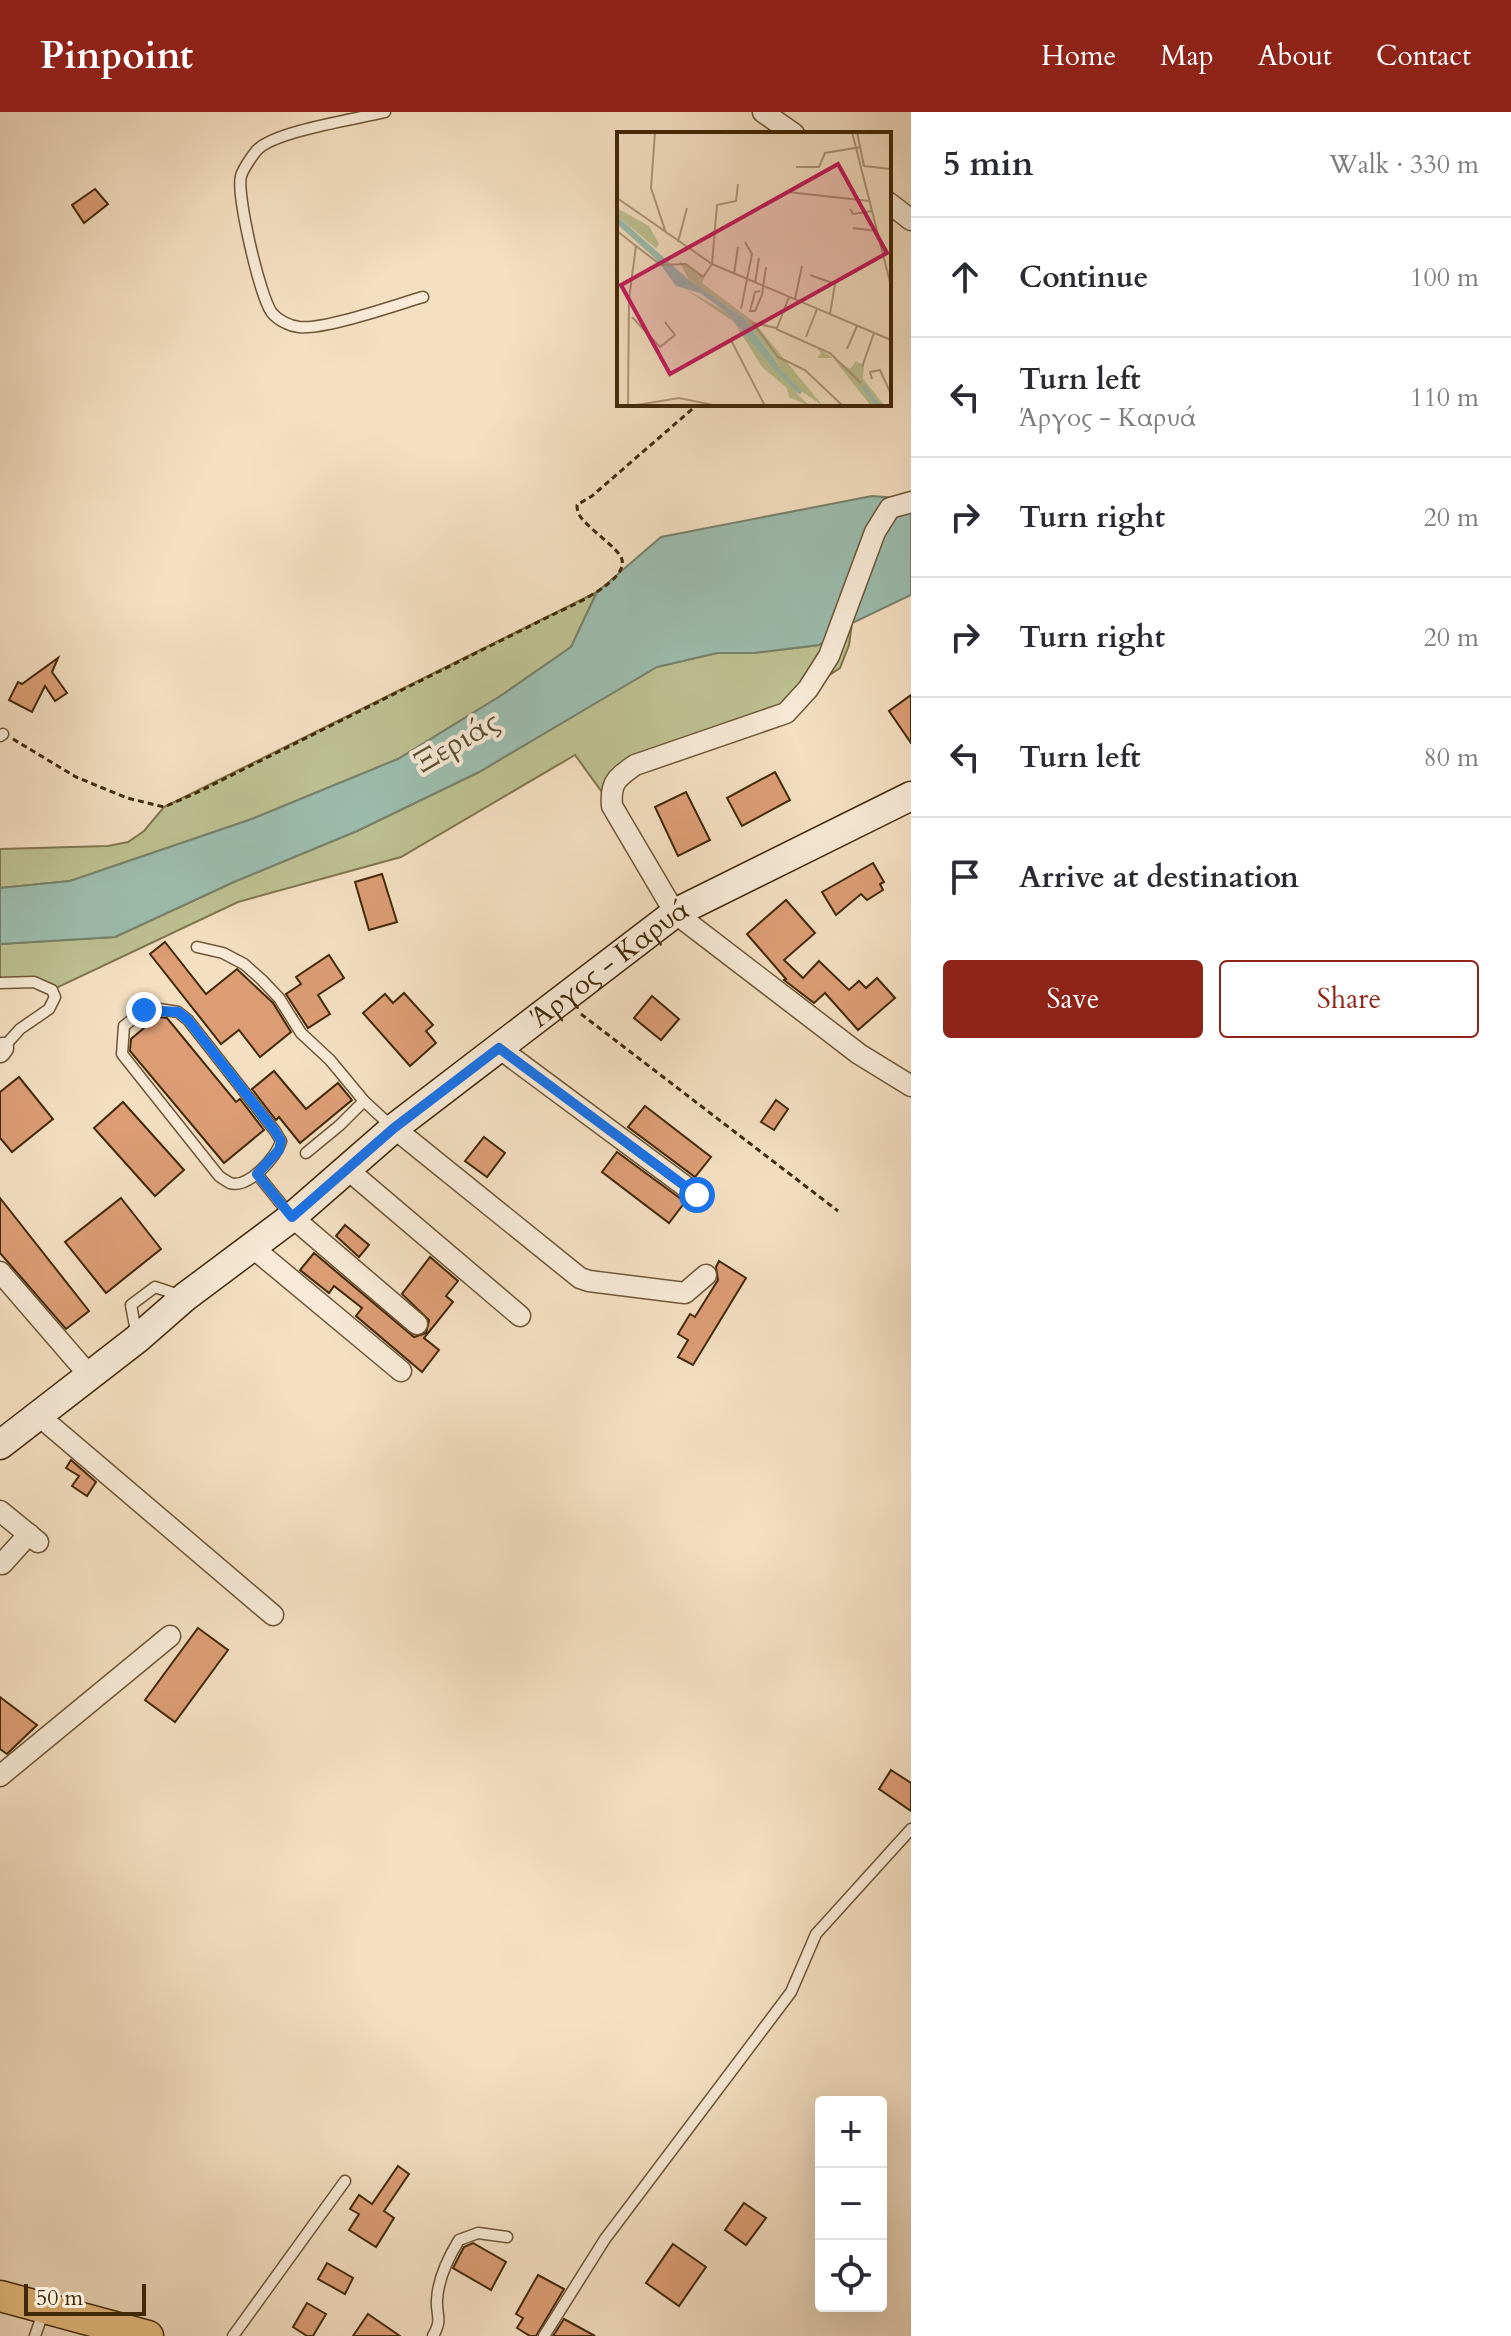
<!DOCTYPE html>
<html lang="en">
<head>
<meta charset="utf-8">
<style>
  :root { --surface:#fff; --page:#f2f2f3; --text:#2b2b33; --muted:#7c7c81; --line:#e1e1e2; --accent:#8f2418 }
  body { margin:0; font-family:Cardo,serif; background:var(--page); color:var(--text) }
  .controls { position:absolute; right:24px; bottom:24px; display:grid; overflow:hidden; border-radius:8px; box-shadow:0 8px 32px #0002 }
  .controls button { width:72px; height:72px; display:grid; place-items:center; padding:0; border:0; border-bottom:2px solid var(--line); background:var(--surface); color:var(--text); font:40px sans-serif }
  .scale { position:absolute; left:24px; bottom:20px; width:122px; box-sizing:border-box; padding-left:8px; border:4px solid #422908; border-top:0; font-size:22px; line-height:28px; white-space:nowrap; color:#422908; -webkit-text-stroke:6px #f8ead7; paint-order:stroke }
  .stop { position:absolute; width:24px; height:24px; margin:-18px; border:6px solid #1a73e8; border-radius:50%; background:#fff }
  .stop.end { background:#1a73e8; border-color:#fff; box-shadow:0 2px 8px #0008 }
  .list { margin:0; padding:0; list-style:none }
  h2 { display:flex; justify-content:space-between; align-items:center; height:104px; margin:0; padding:0 32px; font-size:34px }
  h2 small { font-size:26px; font-weight:400; color:var(--muted) }
  .list li { display:grid; grid-template-columns:52px 1fr auto; gap:24px; align-items:center; box-sizing:border-box; height:120px; padding:0 32px; border-top:2px solid var(--line) }
  .list b { display:block; font-size:30px; white-space:nowrap }
  .list p { margin:0; font-size:26px; white-space:nowrap; color:var(--muted) }
  .list em { font-size:26px; font-style:normal; color:var(--muted) }
  .actions { display:flex; gap:16px; padding:24px 32px }
  .actions a { flex:1; padding:18px 0; border:2px solid var(--accent); border-radius:8px; text-align:center; font-size:28px; color:var(--accent) }
  .actions .main { background:var(--accent); color:#fff }
  .icon { flex:none; width:44px; height:44px; fill:none; stroke:currentColor; stroke-width:2; stroke-linecap:round; stroke-linejoin:round }
  .map { position:relative; flex:none; width:911px; height:2224px; overflow:hidden }
  header { display:flex; align-items:center; gap:48px; box-sizing:border-box; height:112px; padding:0 40px; background:var(--accent); color:#fff }
  header strong { font-size:38px }
  nav { display:flex; gap:44px; margin-inline-start:auto; font-size:28px }
  main { display:flex }
  aside { flex:1; background:var(--surface) }
  .map>svg:first-child { display:block }
  .green { fill:#bdc192; stroke:#80754d; stroke-width:2 }
  .water { fill:#9cbdaf; stroke:#78826c; stroke-width:2 }
  .building { fill:#dc9d75; stroke:#422908; stroke-width:2 }
  .lines { fill:none; stroke-linecap:round; stroke-linejoin:round }
  .service-casing { stroke:#6e5636; stroke-width:13 }
  .minor-casing { stroke:#6e5636; stroke-width:23 }
  .secondary-casing { stroke:#422908; stroke-width:31 }
  .primary-casing { stroke:#422908; stroke-width:33 }
  .path { stroke:#422908; stroke-width:3; stroke-dasharray:6 4; stroke-linecap:butt }
  .service { stroke:#f8ead7; stroke-width:10 }
  .minor { stroke:#f8ead7; stroke-width:20 }
  .secondary { stroke:#f8ead7; stroke-width:28 }
  .primary { stroke:#eac081; stroke-width:30 }
  .route { stroke:#1a73e8; stroke-width:10 }
  .labels { text-anchor:middle; dominant-baseline:central; stroke-width:8; stroke-linejoin:round; paint-order:stroke }
  .street-label { font-size:28px; fill:#422908; stroke:#f8ead7 }
  .water-label { font-size:30px; font-style:italic; fill:#584e32; stroke:#f8ead7 }
  .inset-river { fill:none; stroke:#9cbdaf; stroke-width:4 }
  .inset-road { fill:none; stroke:#ad9678; stroke-width:2 }
  .view { fill:#c2185b; fill-opacity:0.15; stroke:#c2185b; stroke-width:4 }
  .inset-edge { fill:none; stroke:#422908; stroke-width:4 }
</style>
</head>
<body>
<header>
<strong>Pinpoint</strong>
<nav><a>Home</a><a>Map</a><a>About</a><a>Contact</a></nav>
</header>
<main>
<div class="map">
<svg width="911" height="2224" viewBox="0 0 911 2224">
  <rect width="100%" height="100%" fill="#f4dfc2"/>
  <filter id="stains"><feTurbulence type="fractalNoise" baseFrequency=".0025" numOctaves="4"/><feColorMatrix values="0 0 0 0 .2 0 0 0 0 .09 0 0 0 0 .02 0 0 0 .5 -.17"/></filter>
  <radialGradient id="worn" r=".72"><stop offset=".6" stop-color="#630" stop-opacity="0"/><stop offset="1" stop-color="#630" stop-opacity=".3"/></radialGradient>
  <g class="green">
    <path d="M597,480L571,535L502,583L398,647L252,707L70,769L0,776V737L108,734L128,730L144,719L164,695Z"/>
    <path d="M852,511L849,533L840,556L808,577L786,601L635,653L612,694L575,643L401,745L238,790L52,878L34,870L0,871V832L115,825L236,769L357,719L479,660L656,555L717,541H753L819,533Z"/>
  </g>
  <path class="water" d="M872,384L911,387V483L852,511L819,533L753,541H717L657,555L479,660L357,719L236,769L115,825L0,832V776L70,769L252,707L398,647L502,583L571,535L597,480L661,425Z"/>
  <g class="building">
    <path d="M95,77L108,92L84,111L72,93Z"/>
    <path d="M58,546L52,560L67,581L55,589L45,574L32,600L9,588L18,570L22,572Z"/>
    <path d="M911,583V631L889,599Z"/>
    <path d="M775,660L790,688L742,714L727,686Z"/>
    <path d="M686,680L710,728L678,744L655,695Z"/>
    <path d="M873,751L884,770L880,772L883,778L867,788L861,782L836,803L822,780Z"/>
    <path d="M382,762L397,810L369,818L355,770Z"/>
    <path d="M786,788L815,821L784,848L803,866L819,849L849,878L859,869L866,876L877,866L895,886L858,918L825,881L814,891L784,868L786,867L747,822Z"/>
    <path d="M165,830L206,882L237,857L239,859L273,891L291,920L260,945L239,918L221,932L150,842Z"/>
    <path d="M329,843L344,866L318,883L330,902L308,916L286,882L301,872L296,865Z"/>
    <path d="M404,881L433,913L426,919L436,931L410,954L363,901L385,882L393,891Z"/>
    <path d="M652,884L679,907L661,928L634,906Z"/>
    <path d="M157,905L167,906L236,990L240,987L264,1018L224,1051L130,939L131,927Z"/>
    <path d="M274,959L306,997L338,971L352,988L300,1031L279,1005L276,1008L252,977Z"/>
    <path d="M19,965L53,1007L12,1040L0,1026V980Z"/>
    <path d="M776,988L788,997L774,1018L761,1010Z"/>
    <path d="M123,990L184,1058L155,1084L94,1016Z"/>
    <path d="M645,994L711,1045L695,1065L628,1015Z"/>
    <path d="M484,1025L505,1041L487,1065L465,1049Z"/>
    <path d="M617,1040L685,1090L669,1111L602,1060Z"/>
    <path d="M0,1086L89,1199L66,1217L0,1141Z"/>
    <path d="M121,1086L161,1137L106,1181L65,1130Z"/>
    <path d="M345,1113L369,1133L359,1145L336,1124Z"/>
    <path d="M314,1141L414,1225L426,1221L429,1208L402,1182L430,1145L458,1169L446,1184L453,1190L424,1226L439,1238L422,1260L356,1204L362,1196L334,1174L329,1181L300,1158Z"/>
    <path d="M719,1149L746,1166L693,1253L678,1245L688,1228L678,1222L690,1202L695,1205L718,1168L716,1155Z"/>
    <path d="M71,1348L96,1370L87,1384L72,1374L79,1364L66,1356Z"/>
    <path d="M198,1516L228,1538L175,1610L145,1588Z"/>
    <path d="M0,1585L37,1613L7,1642L0,1637Z"/>
    <path d="M891,1658L911,1671V1699L879,1677Z"/>
    <path d="M398,2054L409,2062L384,2099L394,2106L376,2135L349,2118L359,2102L350,2097L359,2083L372,2092Z"/>
    <path d="M744,2091L766,2106L746,2133L725,2118Z"/>
    <path d="M473,2131L506,2150L491,2178L453,2156L464,2135Z"/>
    <path d="M673,2132L706,2155L679,2194L646,2171Z"/>
    <path d="M327,2151L353,2166L345,2182L318,2167Z"/>
    <path d="M538,2163L564,2177L536,2224H530L517,2216L523,2206L516,2202Z"/>
    <path d="M307,2191L326,2202L313,2224H307L293,2215Z"/>
    <path d="M368,2202L400,2224H353Z"/>
    <path d="M564,2207L595,2224H553Z"/>
  </g>
  <g class="lines">
    <defs>
      <g id="service">
        <path d="M385,0C357,7 275,19 257,38C252,44 243,57 241,64C236,82 260,185 272,201C278,208 289,214 299,215C325,218 395,193 423,185"/>
        <path d="M0,624L3,622"/>
        <path d="M197,835L223,841L244,852L262,868L279,886L301,921L330,948L364,989L392,1015"/>
        <path d="M0,871L34,870L52,878L55,885L49,897L20,917L3,936"/>
        <path d="M159,897L178,900L188,908L275,1019L281,1029C277,1045 248,1077 230,1071C228,1070 220,1065 219,1064L122,942L124,914L144,898Z"/>
        <path d="M306,1041L340,1013L364,989"/>
        <path d="M257,1062L291,1104"/>
        <path d="M137,1225L131,1193L155,1175L179,1183"/>
        <path d="M35,2224L44,2198"/>
        <path d="M233,2224L345,2069"/>
        <path d="M433,2224C443,2206 436,2205 437,2188C438,2166 448,2146 459,2128L478,2121L507,2125"/>
        <path d="M544,2224L605,2127L791,1880L816,1822L911,1717"/>
      </g>
      <g id="minor">
        <path d="M763,0L794,22"/>
        <path d="M889,91L911,108"/>
        <path d="M911,390L890,396L875,420L829,544L808,577L786,601L635,653C617,666 610,670 612,694L675,801L859,942L911,974"/>
        <path d="M499,936L697,1083"/>
        <path d="M0,940L3,936"/>
        <path d="M394,1016L580,1166L589,1169L685,1181L706,1163"/>
        <path d="M347,1057L520,1204"/>
        <path d="M292,1105L417,1212"/>
        <path d="M252,1135L401,1259"/>
        <path d="M0,1160L89,1263"/>
        <path d="M38,1303L273,1503"/>
        <path d="M0,1399L38,1430"/>
        <path d="M2,1452L29,1422"/>
        <path d="M0,1664L170,1524"/>
      </g>
      <g id="secondary">
        <path id="s1" d="M0,1333L137,1227L185,1185L292,1105L394,1016L675,801L911,684"/>
      </g>
      <path id="primary" d="M0,2184L148,2224"/>
    </defs>
    <use href="#service" class="service-casing"/>
    <use href="#minor" class="minor-casing"/>
    <use href="#secondary" class="secondary-casing"/>
    <use href="#primary" class="primary-casing"/>
    <g class="path">
      <path d="M13,627L76,665L127,686L164,695L196,681L548,505C564,497 633,469 621,445C616,436 596,421 589,414C582,407 577,403 577,393L592,384L698,292"/>
      <path d="M581,902L838,1099"/>
    </g>
    <use href="#service" class="service"/>
    <use href="#minor" class="minor"/>
    <use href="#secondary" class="secondary"/>
    <use href="#primary" class="primary"/>
  </g>
  <g class="lines">
    <path class="route" d="M144,898L178,900L188,908L275,1019L281,1029L279,1038L257,1062L292,1105L394,1016L499,936L697,1083"/>
  </g>
  <g class="labels">
    <g class="street-label">
      <text stroke="none"><textPath href="#s1" startOffset="778">Άργος - Καρυά</textPath></text>
    </g>
    <g class="water-label">
      <text transform="translate(457 630) rotate(-30)">Ξεριάς</text>
    </g>
  </g>
  <g transform="translate(617 20)">
    <rect width="274" height="274" fill="#f4dfc2"/>
    <path d="M0,76L32,94L42,112L39,116L0,84ZM62,129L88,144L85,151L136,189L206,274L183,258L179,261L193,274L172,265L170,256L145,235L117,190L68,157L108,179L158,237L161,231L127,186L72,148ZM199,215L233,237L239,229L247,233L246,247L268,274H254L216,226H200L204,221Z" fill="#bdc192"/>
    <path d="M0,84L72,148L127,186L161,232L157,237L108,179L83,161L59,154L39,127L0,92Z" fill="#9cbdaf"/>
    <path class="inset-river" d="M154,231L184,261M246,254L261,274"/>
    <path class="inset-road" d="M38,0L34,56L49,101M235,0L274,154M240,0L247,34L274,37M179,35H202L208,21L244,15M171,60L252,69M0,66L95,132L274,208M233,77L236,82L255,79M236,96L260,99M0,99L19,114M61,110L70,76M117,142L121,115M193,143L218,152L213,182M138,151L142,126M143,159L138,160L133,179H138L145,163L149,135M172,165L160,196L136,191L161,225L188,238L226,274M178,167L185,134M124,177L135,122L128,110M15,185L43,215L58,203L48,190M159,197L213,221L244,251M189,205L200,177M114,208L148,274M230,217L240,194M245,235L257,201M255,247L253,240L263,238L274,262M11,274L12,167L19,114L44,133L69,132L86,145L95,132L100,73L119,69L121,52M14,274L62,266L101,274"/>
    <path class="view" d="M221,32L270,121L53,242L4,153Z"/>
    <rect width="274" height="274" class="inset-edge"/>
  </g>
  <rect width="100%" height="100%" filter="url(#stains)"/>
  <rect width="100%" height="100%" fill="url(#worn)"/>
</svg>
<div class="controls">
<button>+</button>
<button>−</button>
<button><svg class="icon" aria-label="locate" viewBox="0 0 24 24"><circle cx="12" cy="12" r="6"/><path d="M12 2v4M12 18v4M2 12h4M18 12h4"/></svg></button>
</div>
<div class="scale">50 m</div>
<div class="stop" style="left:697px;top:1083px"></div>
<div class="stop end" style="left:144px;top:898px"></div>
</div>
<aside>
<h2>5 min<small>Walk · 330 m</small></h2>
<ul class="list">
<li><svg class="icon" aria-label="ahead" viewBox="0 0 24 24"><path d="M12 20V5M6 11l6-6 6 6"/></svg><div><b>Continue</b></div><em>100 m</em></li>
<li><svg class="icon" aria-label="left" viewBox="0 0 24 24"><path d="M17 20v-9H6M10 6l-5 5 5 5"/></svg><div><b>Turn left</b><p>Άργος - Καρυά</p></div><em>110 m</em></li>
<li><svg class="icon" aria-label="right" viewBox="0 0 24 24"><path d="M7 20v-9h11M14 6l5 5-5 5"/></svg><div><b>Turn right</b></div><em>20 m</em></li>
<li><svg class="icon" aria-label="right" viewBox="0 0 24 24"><path d="M7 20v-9h11M14 6l5 5-5 5"/></svg><div><b>Turn right</b></div><em>20 m</em></li>
<li><svg class="icon" aria-label="left" viewBox="0 0 24 24"><path d="M17 20v-9H6M10 6l-5 5 5 5"/></svg><div><b>Turn left</b></div><em>80 m</em></li>
<li><svg class="icon" aria-label="arrive" viewBox="0 0 24 24"><path d="M6 21V4h12l-3 4 3 4H6"/></svg><div><b>Arrive at destination</b></div></li>
</ul>
<div class="actions"><a class="main">Save</a><a>Share</a></div>
</aside>
</main>
</body>
</html>
